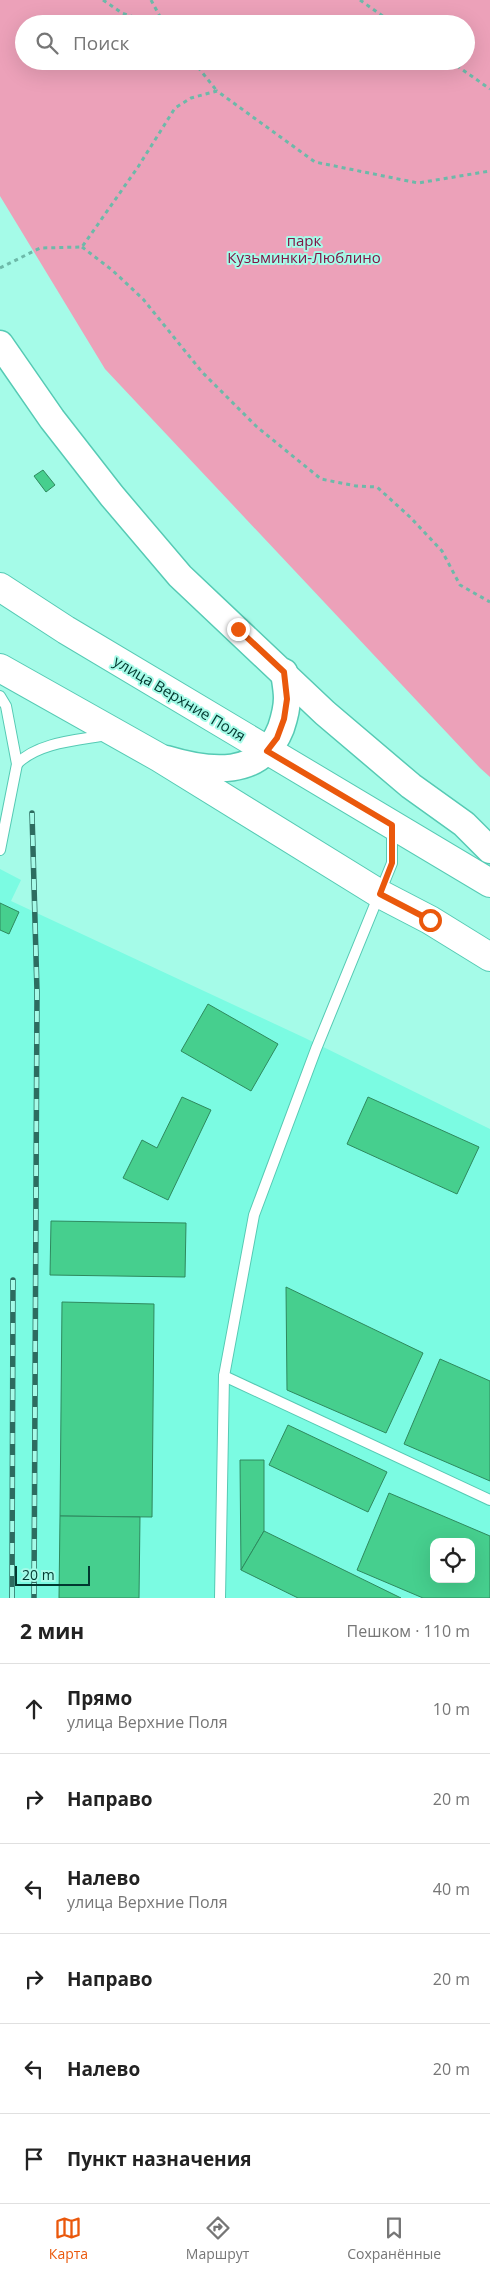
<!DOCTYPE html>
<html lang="ru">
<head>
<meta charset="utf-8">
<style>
  :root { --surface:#fff; --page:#f2f2f2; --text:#222; --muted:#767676; --line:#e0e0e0; --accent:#ea580c }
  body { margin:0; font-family:"Open Sans",sans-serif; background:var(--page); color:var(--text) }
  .controls { position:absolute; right:15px; bottom:15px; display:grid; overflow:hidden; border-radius:10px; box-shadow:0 5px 20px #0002 }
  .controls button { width:45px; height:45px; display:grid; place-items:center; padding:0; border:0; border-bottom:1px solid var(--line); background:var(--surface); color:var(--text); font:25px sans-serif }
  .scale { position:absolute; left:15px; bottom:12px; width:75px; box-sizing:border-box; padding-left:5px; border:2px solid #01382f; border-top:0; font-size:14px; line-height:18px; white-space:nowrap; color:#01382f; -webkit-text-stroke:4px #a5fbe8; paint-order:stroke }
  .stop { position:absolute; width:15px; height:15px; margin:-11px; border:4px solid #ea580c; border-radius:50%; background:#fff }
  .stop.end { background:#ea580c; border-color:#fff; box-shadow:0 1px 5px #0008 }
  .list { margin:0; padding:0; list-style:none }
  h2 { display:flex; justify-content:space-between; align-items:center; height:65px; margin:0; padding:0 20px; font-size:21px }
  h2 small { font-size:16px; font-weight:400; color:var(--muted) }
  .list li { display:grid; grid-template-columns:32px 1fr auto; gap:15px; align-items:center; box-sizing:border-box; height:90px; padding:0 20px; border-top:1px solid var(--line) }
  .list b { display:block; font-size:19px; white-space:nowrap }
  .list p { margin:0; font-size:16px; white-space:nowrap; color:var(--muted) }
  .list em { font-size:16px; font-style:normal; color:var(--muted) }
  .icon { flex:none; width:28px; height:28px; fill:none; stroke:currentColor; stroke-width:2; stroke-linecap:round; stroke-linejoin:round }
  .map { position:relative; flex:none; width:490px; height:1598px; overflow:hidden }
  .search { position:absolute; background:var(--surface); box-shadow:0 5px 20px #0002; left:15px; right:15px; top:15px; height:55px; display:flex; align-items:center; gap:12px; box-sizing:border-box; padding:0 18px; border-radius:28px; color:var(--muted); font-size:19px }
  .sheet { height:605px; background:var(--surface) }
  nav { display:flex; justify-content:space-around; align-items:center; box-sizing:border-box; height:70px; border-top:1px solid var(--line); background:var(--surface); font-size:14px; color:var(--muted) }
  nav a { display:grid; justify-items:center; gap:2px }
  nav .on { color:var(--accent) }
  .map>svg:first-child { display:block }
  .built { fill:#7bfbe2; fill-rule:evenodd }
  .green { fill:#eca1b9; fill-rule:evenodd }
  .building { fill:#46cf8e; stroke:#2e895e; fill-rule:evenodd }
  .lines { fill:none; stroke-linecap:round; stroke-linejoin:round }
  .service-casing { stroke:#56cab4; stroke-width:12 }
  .tertiary-casing { stroke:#56cab4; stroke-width:29 }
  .secondary-casing { stroke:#56cab4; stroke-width:30 }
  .path { stroke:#6db9a9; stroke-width:3; stroke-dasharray:4 4; stroke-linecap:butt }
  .service { stroke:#fff; stroke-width:10 }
  .tertiary { stroke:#fff; stroke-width:26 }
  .secondary { stroke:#fff; stroke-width:28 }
  .rail-casing { stroke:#2d6c60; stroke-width:5.5 }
  .rail { stroke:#a5fbe8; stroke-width:4; stroke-dasharray:11; stroke-linecap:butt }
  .route { stroke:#ea580c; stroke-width:6 }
  .labels { text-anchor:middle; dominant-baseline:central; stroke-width:4; stroke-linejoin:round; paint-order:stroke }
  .park-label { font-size:15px; fill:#801647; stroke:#a5fbe8 }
  .street-label { font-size:15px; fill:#01382f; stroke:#a5fbe8 }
</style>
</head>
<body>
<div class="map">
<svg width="490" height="1598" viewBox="0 0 490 1598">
  <rect width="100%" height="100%" fill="#a5fbe8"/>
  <path class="built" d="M0,869L21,880L11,901L305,1038L490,1129V1598H0ZM434,1542H471V1579H434Z"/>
  <path class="green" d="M0,0H490V777L480,768L105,369L0,196ZM24,24H466V61H24Z"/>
  <g class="building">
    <path d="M43,470L55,485L46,492L34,476Z"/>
    <path d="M0,903L19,912L9,934L0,930Z"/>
    <path d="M208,1004L278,1044L251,1091L181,1051Z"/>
    <path d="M182,1097L211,1110L168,1200L123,1178L142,1140L157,1148Z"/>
    <path d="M368,1097L479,1147L457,1194L347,1144Z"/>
    <path d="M51,1221L186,1223L185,1277L50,1275Z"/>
    <path d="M286,1287L423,1353L386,1433L287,1390Z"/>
    <path d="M62,1302L154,1304L152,1517L60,1516Z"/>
    <path d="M440,1359L490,1381V1481L404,1444Z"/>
    <path d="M288,1425L387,1472L368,1512L269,1465Z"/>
    <path d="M240,1460H264V1531L241,1570Z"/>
    <path d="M389,1493L490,1536V1598H423L357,1570ZM434,1542H471V1579H434Z"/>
    <path d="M60,1516L140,1517L139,1598H59Z"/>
    <path d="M264,1531L401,1598H298L241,1570Z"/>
  </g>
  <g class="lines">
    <defs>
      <g id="service">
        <path d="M0,696L6,706L17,764L0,850"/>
        <path d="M17,764C38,742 79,740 107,735"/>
        <path d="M224,1376L490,1500"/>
        <path d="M220,1598L224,1376L254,1215L316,1049L392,863V828"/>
      </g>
      <g id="tertiary">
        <path d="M0,344L52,419L112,496L180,576L325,713L411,786L464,824L490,850"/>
        <path d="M166,759C209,772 261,779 281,728C284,719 287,708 287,698C287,690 285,680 284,672"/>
      </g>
      <g id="secondary">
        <path d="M0,587L66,630L490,883"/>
        <path d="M0,668L160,758L380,894L430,920L490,957"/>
      </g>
    </defs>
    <use href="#service" class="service-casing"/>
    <use href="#tertiary" class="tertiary-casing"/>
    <use href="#secondary" class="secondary-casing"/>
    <g class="path">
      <path d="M103,0L122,13L154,24"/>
      <path d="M151,0L164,24"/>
      <path d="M360,0L394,24"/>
      <path d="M193,61L217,91"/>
      <path d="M450,61L490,89"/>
      <path d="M82,247L112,270L143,299L202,372L257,427L321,479L356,486L377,487L410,517L442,551L460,585L490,602"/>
      <path d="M0,268L40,248L82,247L138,167L175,108L191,98L217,91L315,162L418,183L490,171"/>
    </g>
    <use href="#service" class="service"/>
    <use href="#tertiary" class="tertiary"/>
    <use href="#secondary" class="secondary"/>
    <defs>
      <g id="rail">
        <path d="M32,813L37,992L34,1598"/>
        <path d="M12,1598L13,1280"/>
      </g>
    </defs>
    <use href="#rail" class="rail-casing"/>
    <use href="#rail" class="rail"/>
  </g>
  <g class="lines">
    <path class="route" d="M238,629L284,672L287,699L284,719L277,738L267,751L392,825V863L380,894L430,920"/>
  </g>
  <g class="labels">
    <g class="park-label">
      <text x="304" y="240">парк<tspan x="304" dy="17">Кузьминки-Люблино</tspan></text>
    </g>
    <g class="street-label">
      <text transform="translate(180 698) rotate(31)">улица Верхние Поля</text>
    </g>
  </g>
</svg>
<div class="controls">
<button><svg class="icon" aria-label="locate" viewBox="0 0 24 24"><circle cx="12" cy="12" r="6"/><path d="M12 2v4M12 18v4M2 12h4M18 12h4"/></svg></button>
</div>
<div class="scale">20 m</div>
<div class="stop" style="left:430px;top:920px"></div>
<div class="stop end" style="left:238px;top:629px"></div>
<div class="search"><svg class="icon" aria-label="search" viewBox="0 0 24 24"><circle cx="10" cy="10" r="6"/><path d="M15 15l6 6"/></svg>Поиск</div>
</div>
<section class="sheet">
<h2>2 мин<small>Пешком · 110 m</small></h2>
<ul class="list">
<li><svg class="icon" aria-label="ahead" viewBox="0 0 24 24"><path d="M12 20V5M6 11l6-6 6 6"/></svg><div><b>Прямо</b><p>улица Верхние Поля</p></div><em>10 m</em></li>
<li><svg class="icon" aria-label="right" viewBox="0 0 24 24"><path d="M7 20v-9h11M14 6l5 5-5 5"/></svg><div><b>Направо</b></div><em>20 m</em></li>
<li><svg class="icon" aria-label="left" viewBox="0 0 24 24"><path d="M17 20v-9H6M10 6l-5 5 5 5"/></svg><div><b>Налево</b><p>улица Верхние Поля</p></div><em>40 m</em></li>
<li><svg class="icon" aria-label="right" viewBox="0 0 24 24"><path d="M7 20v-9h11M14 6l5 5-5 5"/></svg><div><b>Направо</b></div><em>20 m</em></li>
<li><svg class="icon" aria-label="left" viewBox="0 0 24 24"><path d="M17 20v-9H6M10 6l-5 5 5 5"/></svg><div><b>Налево</b></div><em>20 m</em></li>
<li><svg class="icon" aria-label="arrive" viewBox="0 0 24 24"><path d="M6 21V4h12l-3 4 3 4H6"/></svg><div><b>Пункт назначения</b></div></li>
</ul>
</section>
<nav>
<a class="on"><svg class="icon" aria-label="map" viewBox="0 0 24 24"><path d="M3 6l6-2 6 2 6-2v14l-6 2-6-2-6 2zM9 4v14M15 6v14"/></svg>Карта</a>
<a><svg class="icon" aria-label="directions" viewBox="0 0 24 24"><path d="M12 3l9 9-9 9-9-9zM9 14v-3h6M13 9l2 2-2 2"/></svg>Маршрут</a>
<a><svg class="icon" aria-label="saved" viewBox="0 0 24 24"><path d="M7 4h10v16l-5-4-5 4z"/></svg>Сохранённые</a>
</nav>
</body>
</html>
